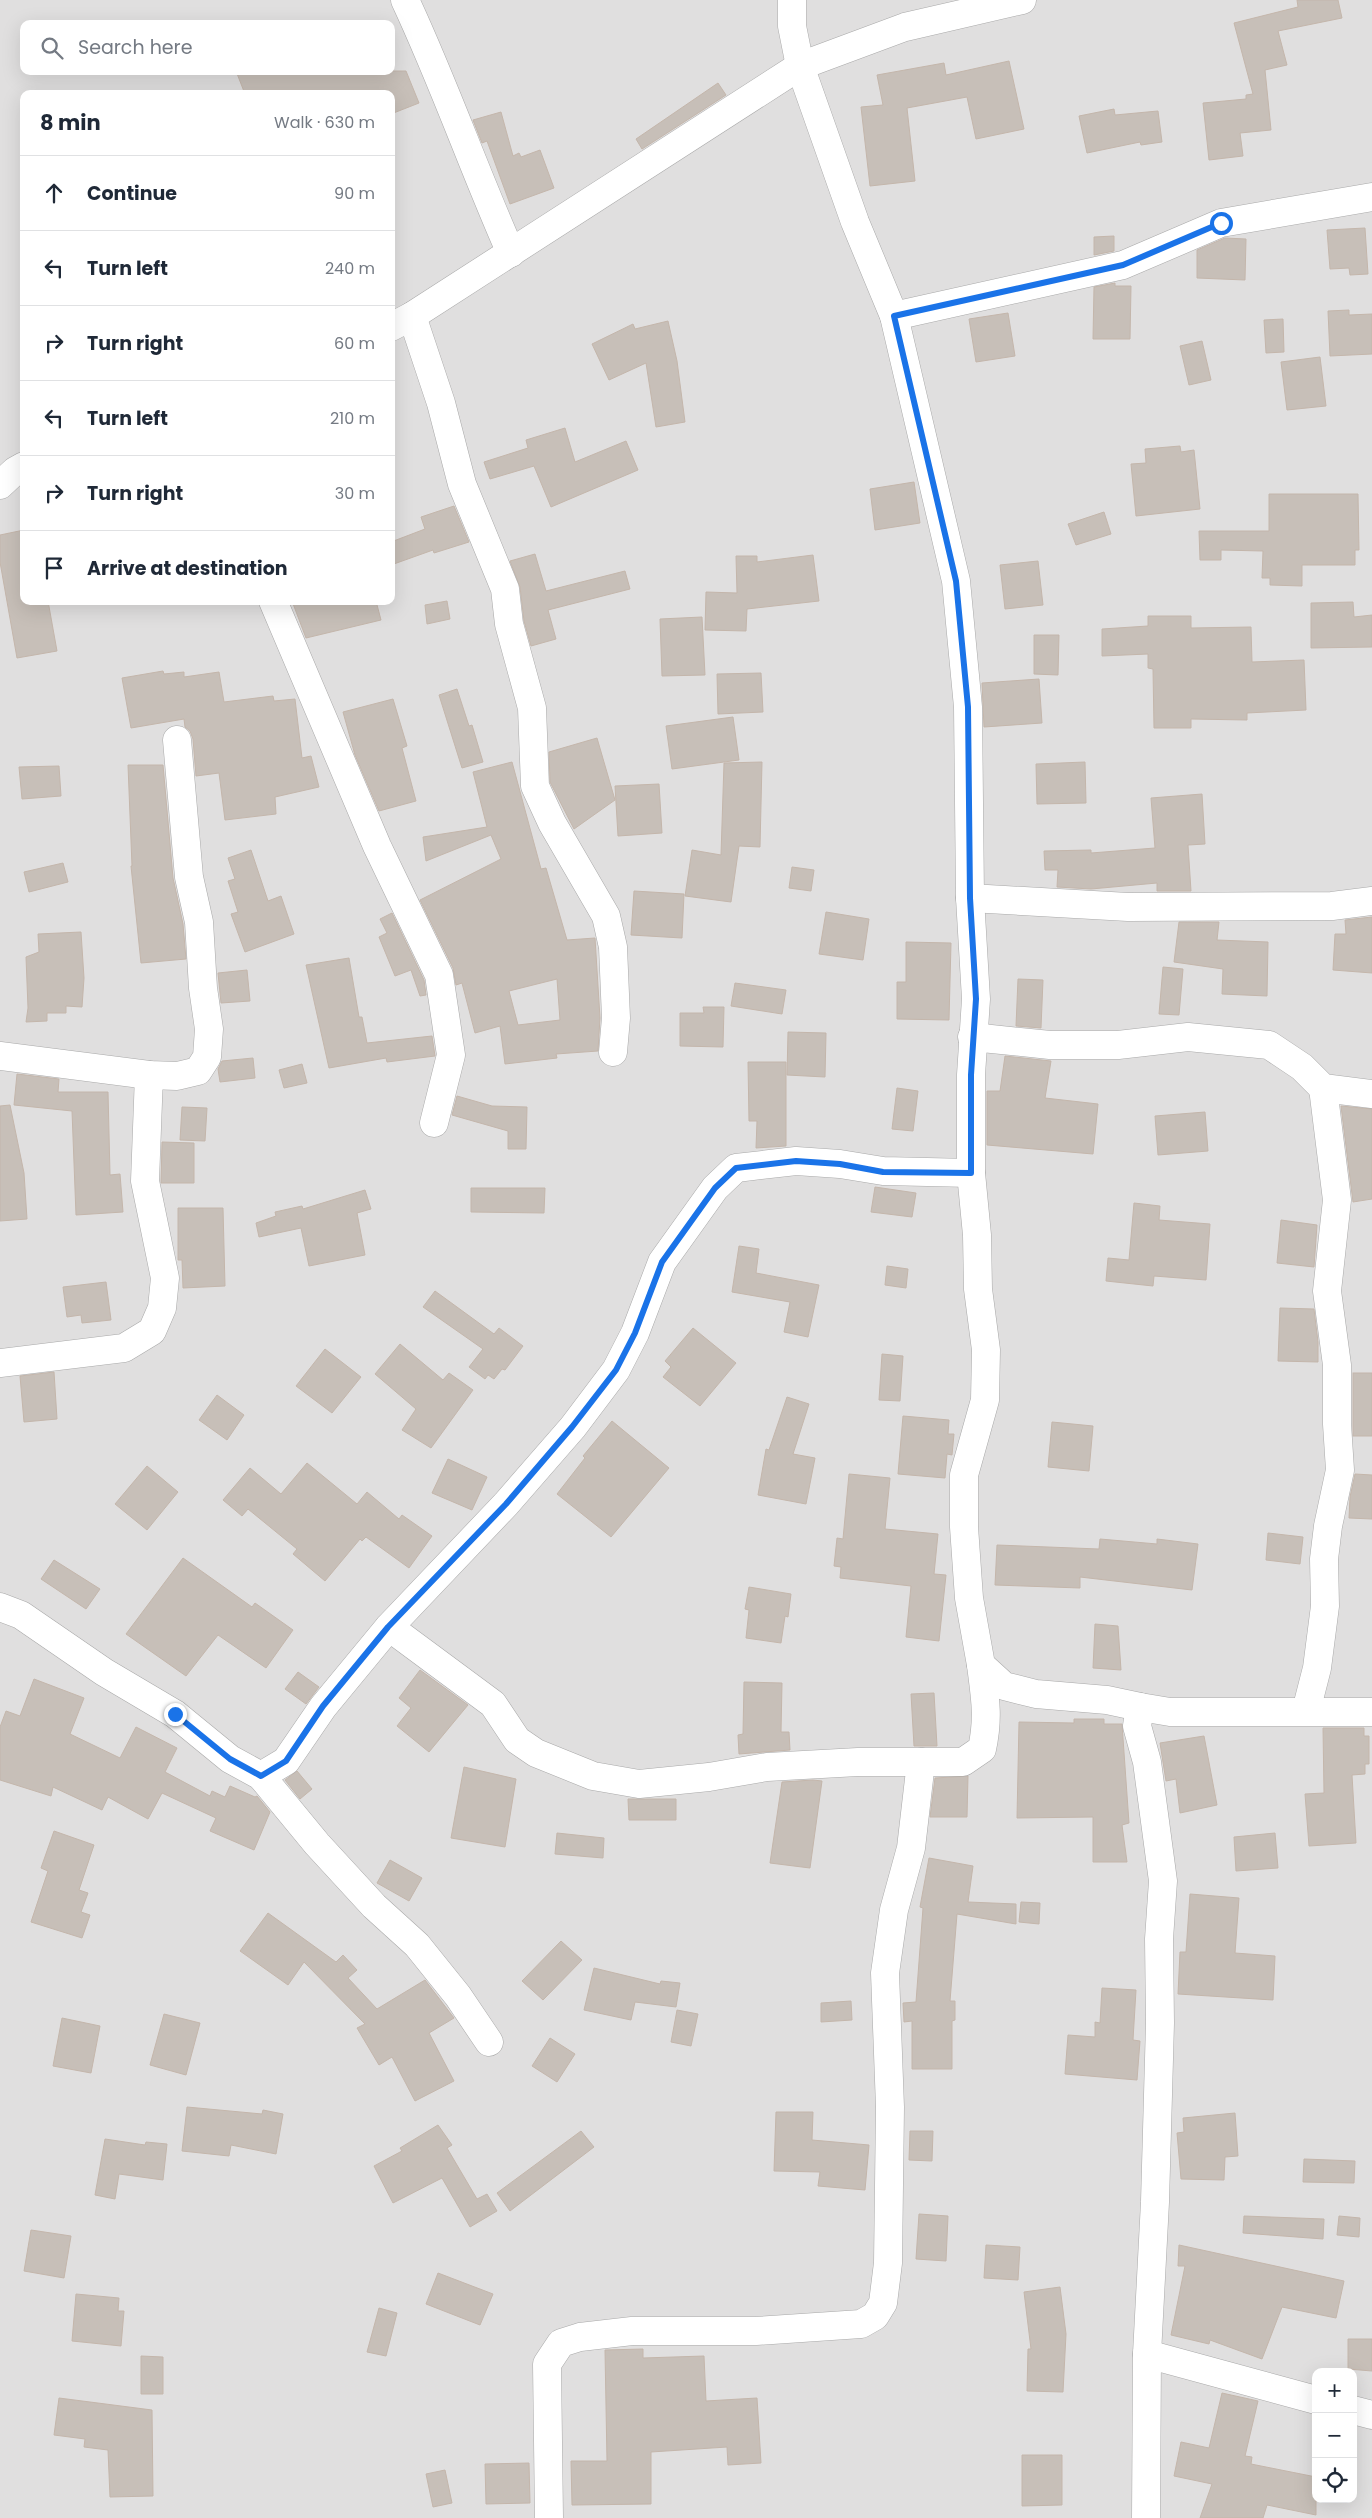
<!DOCTYPE html>
<html lang="en">
<head>
<meta charset="utf-8">
<style>
  :root { --surface:#fff; --page:#f6f6f7; --text:#1f2937; --muted:#747a83; --line:#e0e1e3 }
  body { margin:0; font-family:Poppins,sans-serif; background:var(--page); color:var(--text) }
  .controls { position:absolute; right:15px; bottom:15px; display:grid; overflow:hidden; border-radius:10px; box-shadow:0 5px 20px #0002 }
  .controls button { width:45px; height:45px; display:grid; place-items:center; padding:0; border:0; border-bottom:1px solid var(--line); background:var(--surface); color:var(--text); font:25px sans-serif }
  .stop { position:absolute; width:15px; height:15px; margin:-11px; border:4px solid #1a73e8; border-radius:50%; background:#fff }
  .stop.end { background:#1a73e8; border-color:#fff; box-shadow:0 1px 5px #0008 }
  .list { margin:0; padding:0; list-style:none }
  h2 { display:flex; justify-content:space-between; align-items:center; height:65px; margin:0; padding:0 20px; font-size:21px }
  h2 small { font-size:16px; font-weight:400; color:var(--muted) }
  .list li { display:grid; grid-template-columns:32px 1fr auto; gap:15px; align-items:center; box-sizing:border-box; height:75px; padding:0 20px; border-top:1px solid var(--line) }
  .list b { display:block; font-size:19px; white-space:nowrap }
  .list em { font-size:16px; font-style:normal; color:var(--muted) }
  .icon { flex:none; width:28px; height:28px; fill:none; stroke:currentColor; stroke-width:2; stroke-linecap:round; stroke-linejoin:round }
  .map { position:relative; flex:none; width:1372px; height:2518px; overflow:hidden }
  .search { position:absolute; background:var(--surface); box-shadow:0 5px 20px #0002; left:20px; top:20px; width:375px; height:55px; display:flex; align-items:center; gap:12px; box-sizing:border-box; padding:0 18px; border-radius:10px; color:var(--muted); font-size:19px }
  .panel { position:absolute; background:var(--surface); box-shadow:0 5px 20px #0002; left:20px; top:90px; width:375px; height:515px; border-radius:10px }
  .map>svg:first-child { display:block }
  .residential { fill:#e0dfdf; fill-rule:evenodd }
  .building { fill:#c7bfb8; stroke:#c4b6ab; fill-rule:evenodd }
  .lines { fill:none; stroke-linecap:round; stroke-linejoin:round }
  .minor-casing { stroke:#a9a9a9; stroke-width:29 }
  .minor { stroke:#fff; stroke-width:28 }
  .route { stroke:#1a73e8; stroke-width:6 }
</style>
</head>
<body>
<div class="map">
<svg width="1372" height="2518" viewBox="0 0 1372 2518">
  <rect width="100%" height="100%" fill="#f2efe9"/>
  <path class="residential" d="M0,0H1372V2518H0ZM24,24H391V71H24ZM24,94H391V601H24ZM1316,2372H1353V2499H1316Z"/>
  <g class="building">
    <path d="M1297,0H1338L1342,18L1278,31L1287,65L1265,70L1271,130L1240,133L1243,156L1209,160L1203,103L1246,99V95L1253,94L1234,23L1298,7Z"/>
    <path d="M1009,61L1024,129L976,139L967,97L907,108L915,181L870,186L861,107L883,105L877,75L944,63L946,75Z"/>
    <path d="M236,71H406L419,103L391,114V94H245Z"/>
    <path d="M718,83L726,95L642,149L636,139Z"/>
    <path d="M1114,109L1115,115L1158,111L1162,142L1141,145L1140,142L1087,153L1079,116Z"/>
    <path d="M501,112L513,156L519,153L521,157L540,150L554,188L510,204L487,141L482,143L473,120Z"/>
    <path d="M1365,228L1368,274L1350,275L1349,268L1330,269L1327,230Z"/>
    <path d="M1114,236V251L1094,255V237Z"/>
    <path d="M1225,238L1246,239L1245,280L1197,278V250Z"/>
    <path d="M1115,283V286H1131L1130,339H1093L1094,287Z"/>
    <path d="M1349,310V315L1372,314V354L1330,356L1328,311Z"/>
    <path d="M1008,313L1015,356L976,362L969,319Z"/>
    <path d="M1283,319L1284,352L1266,353L1264,320Z"/>
    <path d="M668,321L677,361L685,422L656,427L646,363L609,380L592,344L633,324L635,329Z"/>
    <path d="M1202,341L1211,380L1189,385L1180,346Z"/>
    <path d="M1320,357L1326,406L1287,410L1281,362Z"/>
    <path d="M565,428L575,462L626,441L638,470L551,507L534,466L490,479L484,462L528,448L526,440Z"/>
    <path d="M1180,446L1181,452L1194,450L1200,509L1136,516L1131,464L1146,463L1145,449Z"/>
    <path d="M914,482L920,523L875,530L870,489Z"/>
    <path d="M1269,494H1358L1359,550H1355V565H1302V586L1270,585V578H1262L1263,551L1221,550V560H1200L1199,531H1269Z"/>
    <path d="M454,506L469,542L434,553L433,550L391,565V542L425,529L421,517Z"/>
    <path d="M1104,512L1111,534L1076,545L1068,524Z"/>
    <path d="M24,530V601H48L57,651L17,658L0,562V535Z"/>
    <path d="M535,554L546,591L625,571L630,589L548,610L556,639L531,646L524,621L520,587L510,561Z"/>
    <path d="M813,555L819,601L747,609L746,631L705,630L706,592L737,593L736,556H757V562Z"/>
    <path d="M1038,561L1043,605L1005,609L1000,565Z"/>
    <path d="M292,601H376L381,620L306,638Z"/>
    <path d="M447,601L450,619L427,624L425,605Z"/>
    <path d="M1353,602L1354,617L1372,615V647L1311,648V603Z"/>
    <path d="M1148,616H1191V628L1251,627L1252,662L1304,660L1306,710L1247,713V720L1191,719V728H1154L1153,669L1148,668V654L1102,656V629L1148,626Z"/>
    <path d="M702,617L705,675L662,676L660,619Z"/>
    <path d="M1034,635H1059L1058,675L1034,674Z"/>
    <path d="M163,671L164,674L184,672V677L219,672L224,702L273,696L274,701L295,699L302,758L311,756L319,787L275,797L276,814L225,820L219,773L196,776L193,739L190,731L185,727L184,719L131,728L122,678Z"/>
    <path d="M761,673L763,712L718,714L717,674Z"/>
    <path d="M1039,679L1042,723L984,727L982,683Z"/>
    <path d="M457,689L469,726L472,725L483,762L462,768L439,695Z"/>
    <path d="M393,699L407,746L402,748L416,801L379,811L355,755L343,712Z"/>
    <path d="M733,717L739,760L672,769L666,726Z"/>
    <path d="M597,738L615,800L574,829L550,782L549,752Z"/>
    <path d="M512,762L541,869L546,868L567,940L595,938L600,1018L598,1051L556,1054L557,1058L505,1064L500,1026L475,1033L462,983L456,985L453,968L420,900L501,859L491,835L426,861L423,837L487,827L473,772ZM557,979L560,1020L518,1025L509,991Z"/>
    <path d="M762,762L760,847L739,846L731,902L685,896L692,850L721,855L724,763Z"/>
    <path d="M1085,762L1086,803L1037,804L1036,764Z"/>
    <path d="M128,765H163L173,878L183,924L186,959L141,963L131,866H132Z"/>
    <path d="M59,766L61,796L22,799L19,767Z"/>
    <path d="M659,784L662,833L618,836L615,786Z"/>
    <path d="M1202,794L1205,844L1188,845L1191,891H1157V883L1091,889L1057,887L1058,870H1045L1044,851L1091,850V853L1155,848L1151,798Z"/>
    <path d="M251,850L268,901L281,896L294,934L245,952L231,914L238,912L228,881L235,879L228,858Z"/>
    <path d="M63,863L68,882L29,892L24,872Z"/>
    <path d="M792,867L814,870L811,891L789,888Z"/>
    <path d="M634,891L684,894L682,938L631,935Z"/>
    <path d="M826,912L869,919L863,960L819,954Z"/>
    <path d="M392,913L424,980L426,995L420,996L411,970L395,976L379,937L387,933L380,919Z"/>
    <path d="M1372,917V973L1333,970L1335,934H1346L1345,920Z"/>
    <path d="M1179,922H1219L1217,940L1268,942L1267,996L1222,994L1223,969L1174,962Z"/>
    <path d="M81,932L84,978L82,1007L66,1006V1013H47V1021L26,1022L28,1008L26,957L39,952L38,934Z"/>
    <path d="M906,942L951,943L949,1020L897,1019V982H906Z"/>
    <path d="M349,958L359,1017H362L367,1043L432,1036L435,1056L387,1062L386,1058L329,1068L306,965Z"/>
    <path d="M1163,967L1183,969L1179,1015L1159,1014Z"/>
    <path d="M247,970L250,1001L221,1003L218,973Z"/>
    <path d="M1018,979L1043,980L1041,1028L1016,1026Z"/>
    <path d="M735,983L786,990L782,1014L731,1006Z"/>
    <path d="M703,1007H724L723,1047L680,1046V1013H704Z"/>
    <path d="M788,1032L826,1033L825,1077L787,1075Z"/>
    <path d="M1005,1056L1051,1061L1045,1098L1098,1104L1093,1154L987,1145V1091H1000Z"/>
    <path d="M253,1058L255,1078L220,1082L218,1069L222,1061Z"/>
    <path d="M748,1062H786V1146L756,1148L757,1121H749Z"/>
    <path d="M302,1064L307,1083L284,1088L279,1070Z"/>
    <path d="M17,1074L59,1079L58,1092H108L110,1175L120,1174L123,1212L76,1215L72,1111L14,1105Z"/>
    <path d="M897,1088L918,1091L913,1131L892,1129Z"/>
    <path d="M457,1096L492,1106L527,1107L526,1149H508V1131L452,1115Z"/>
    <path d="M10,1105L24,1173L27,1219L0,1221V1106Z"/>
    <path d="M1341,1106L1372,1109V1199L1353,1202Z"/>
    <path d="M182,1107L207,1108L205,1141L180,1140Z"/>
    <path d="M1205,1112L1208,1151L1158,1155L1155,1116Z"/>
    <path d="M162,1142L194,1143V1183H161Z"/>
    <path d="M875,1187L916,1193L912,1217L871,1212Z"/>
    <path d="M471,1188H545L544,1213L471,1212Z"/>
    <path d="M365,1190L371,1209L357,1213L365,1255L309,1266L301,1228L259,1237L256,1223L276,1216L275,1212L302,1206L303,1209Z"/>
    <path d="M1134,1203L1160,1206L1159,1220L1210,1224L1206,1280L1154,1276L1153,1286L1106,1281L1108,1258L1129,1260Z"/>
    <path d="M178,1208H223L225,1286L183,1288L182,1260H178Z"/>
    <path d="M1281,1220L1317,1225L1314,1267L1277,1263Z"/>
    <path d="M739,1246L759,1249L756,1273L819,1285L808,1337L784,1332L790,1302L732,1292Z"/>
    <path d="M887,1266L908,1269L906,1288L885,1285Z"/>
    <path d="M106,1282L111,1320L82,1323L81,1315L67,1317L63,1287Z"/>
    <path d="M435,1291L494,1334L499,1328L523,1346L505,1370L502,1369L494,1379L488,1375L485,1379L469,1367L483,1349L423,1307Z"/>
    <path d="M1280,1308L1314,1309L1318,1342V1362L1278,1361Z"/>
    <path d="M693,1328L736,1363L700,1406L663,1377L671,1367L665,1361Z"/>
    <path d="M400,1344L443,1380L449,1373L473,1390L431,1448L402,1430L416,1409L375,1374Z"/>
    <path d="M325,1349L361,1377L332,1413L296,1386Z"/>
    <path d="M882,1354L903,1356L900,1401L879,1400Z"/>
    <path d="M54,1372L57,1419L24,1422L20,1376Z"/>
    <rect x="1353" y="1373" width="19" height="63"/>
    <path d="M217,1395L244,1415L227,1440L199,1420Z"/>
    <path d="M787,1397L809,1404L793,1454L815,1458L806,1504L758,1495L766,1449L769,1450Z"/>
    <path d="M903,1416L949,1420L948,1434H954L952,1455L947,1454L945,1478L898,1474Z"/>
    <path d="M612,1421L669,1468L611,1537L557,1494L585,1458L583,1456Z"/>
    <path d="M1052,1422L1093,1426L1089,1471L1048,1467Z"/>
    <path d="M448,1459L487,1477L472,1510L432,1493Z"/>
    <path d="M307,1463L357,1504L367,1492L399,1519L402,1515L432,1536L409,1568L366,1537L362,1541L360,1539L325,1581L293,1554L297,1549L248,1509L242,1516L223,1500L250,1468L281,1494Z"/>
    <path d="M147,1466L178,1492L147,1530L115,1504Z"/>
    <path d="M849,1474L890,1478L885,1529L938,1534L934,1574L946,1575L939,1641L906,1637L911,1586L840,1578L841,1567L834,1566L837,1538L843,1539Z"/>
    <path d="M1355,1474L1372,1475V1519L1349,1518L1350,1497Z"/>
    <path d="M1268,1533L1303,1537L1300,1564L1266,1560Z"/>
    <path d="M1100,1539L1157,1544V1539L1198,1544L1192,1590L1080,1577V1588L995,1585L997,1545L1099,1549Z"/>
    <path d="M183,1558L252,1607L255,1603L293,1630L266,1668L218,1635L186,1676L126,1634Z"/>
    <path d="M54,1560L100,1589L86,1609L41,1579Z"/>
    <path d="M749,1587L791,1594L788,1617L785,1616L781,1643L746,1638L749,1610L745,1609Z"/>
    <path d="M1095,1624L1118,1626L1121,1670L1093,1668Z"/>
    <path d="M420,1670L468,1705L429,1752L397,1726L411,1708L399,1698Z"/>
    <path d="M298,1672L319,1687L306,1704L285,1689Z"/>
    <path d="M34,1679L84,1698L70,1734L120,1758L136,1727L177,1748L165,1772L210,1796L212,1791L225,1797L230,1786L255,1797L257,1796L270,1812L254,1850L210,1831L216,1818L162,1793L148,1819L108,1797L102,1810L53,1787L51,1796L0,1780V1727L6,1711L20,1716Z"/>
    <path d="M744,1682L782,1683L781,1732H789L790,1750L739,1754L738,1735L743,1734Z"/>
    <path d="M934,1693L937,1746H914L911,1694Z"/>
    <path d="M1074,1719H1104V1724H1122L1129,1823L1122,1825L1127,1862H1093V1817L1017,1818L1019,1722L1074,1723Z"/>
    <path d="M1323,1728H1364V1736H1369V1764H1365V1774L1352,1775L1356,1843L1309,1846L1305,1794L1324,1793Z"/>
    <path d="M1204,1736L1217,1805L1180,1813L1176,1779L1166,1781L1160,1743Z"/>
    <path d="M464,1767L516,1779L505,1847L451,1838Z"/>
    <path d="M297,1771L312,1789L300,1799L285,1780Z"/>
    <path d="M968,1776L967,1817H930L935,1778Z"/>
    <path d="M813,1780L822,1781L810,1868L770,1863L782,1782Z"/>
    <path d="M628,1799H676V1820H629Z"/>
    <path d="M54,1831L94,1845L79,1890L88,1893L81,1912L90,1915L82,1938L31,1922L48,1871L41,1868Z"/>
    <path d="M557,1833L604,1838L603,1858L555,1854Z"/>
    <path d="M1275,1833L1278,1868L1236,1871L1234,1837Z"/>
    <path d="M929,1858L973,1866L968,1902L1016,1904V1924L957,1914L950,2001H955V2020L952,2021V2069H912V2021L904,2022L903,2003L916,2002L923,1908L920,1907Z"/>
    <path d="M390,1860L422,1878L409,1901L377,1883Z"/>
    <path d="M1190,1894L1239,1898L1235,1953L1275,1956L1273,2000L1178,1994L1180,1952H1186Z"/>
    <path d="M1021,1902L1040,1903L1039,1924L1019,1922Z"/>
    <path d="M268,1913L336,1962L343,1955L357,1970L348,1978L377,2009L425,1980L454,2018L429,2033L454,2081L415,2101L392,2057L379,2065L357,2028L365,2024L304,1962L288,1985L240,1951Z"/>
    <path d="M561,1941L582,1960L543,2000L522,1981Z"/>
    <path d="M594,1968L660,1984L661,1981L680,1983L676,2007L635,2002L631,2020L584,2010Z"/>
    <path d="M1102,1988L1136,1990L1133,2040L1140,2041L1137,2080L1065,2074L1068,2035L1095,2037V2022L1100,2023Z"/>
    <path d="M851,2001L852,2020L821,2022V2003Z"/>
    <path d="M677,2010L698,2014L691,2046L671,2042Z"/>
    <path d="M164,2014L200,2023L186,2075L150,2065Z"/>
    <path d="M62,2018L100,2026L91,2073L53,2066Z"/>
    <path d="M550,2038L575,2054L557,2082L532,2066Z"/>
    <path d="M187,2107L262,2114L263,2110L283,2114L276,2154L231,2145L229,2156L182,2151Z"/>
    <path d="M776,2112H813L812,2140L869,2145L865,2190L818,2186L820,2172L774,2171Z"/>
    <path d="M1235,2113L1238,2156L1225,2157L1224,2180L1181,2179L1177,2133L1184,2132L1183,2118Z"/>
    <path d="M438,2125L452,2145L447,2148L477,2199L487,2194L497,2211L470,2227L442,2178L393,2203L374,2166L402,2151L400,2148Z"/>
    <path d="M581,2131L594,2147L510,2211L497,2193Z"/>
    <path d="M910,2131H933L932,2161L909,2160Z"/>
    <path d="M105,2139L145,2145L146,2142L167,2144L163,2180L119,2174L115,2199L95,2195Z"/>
    <path d="M1304,2159L1355,2161L1354,2183L1303,2182Z"/>
    <path d="M919,2214L948,2216L946,2261L916,2259Z"/>
    <path d="M1244,2216L1324,2219L1323,2239L1243,2233Z"/>
    <path d="M1339,2216L1360,2218L1359,2237L1337,2235Z"/>
    <path d="M31,2230L71,2236L64,2278L24,2271Z"/>
    <path d="M986,2245L1020,2247L1018,2280L984,2278Z"/>
    <path d="M1179,2245L1344,2281L1336,2318L1282,2307L1262,2359L1210,2340L1209,2344L1171,2335L1185,2266H1178Z"/>
    <path d="M438,2273L493,2294L480,2325L426,2304Z"/>
    <path d="M1060,2287L1066,2334L1063,2392L1027,2391L1028,2349H1031L1024,2292Z"/>
    <path d="M76,2294L119,2298L118,2311H124L121,2346L72,2341Z"/>
    <path d="M379,2308L397,2313L386,2356L367,2352Z"/>
    <path d="M1348,2339H1372V2371L1348,2369Z"/>
    <path d="M643,2349V2358L704,2356L706,2401L757,2398L761,2463L728,2465L727,2447L651,2452V2504L572,2505L571,2461H607L605,2350Z"/>
    <path d="M141,2356L163,2357V2394H141Z"/>
    <path d="M1222,2393L1258,2401L1245,2456L1252,2457L1251,2464L1316,2477V2515L1267,2505L1263,2518H1200L1212,2484L1174,2476L1181,2442L1209,2448Z"/>
    <path d="M59,2398L152,2410L153,2496L110,2497L108,2450L84,2447L85,2439L54,2435Z"/>
    <path d="M1022,2455H1062V2505L1022,2506Z"/>
    <path d="M529,2463L530,2503L486,2504L485,2464Z"/>
    <path d="M445,2470L452,2503L433,2507L426,2474Z"/>
  </g>
  <g class="lines">
    <defs>
      <g id="minor">
        <path d="M405,0C444,83 474,170 511,253"/>
        <path d="M792,0V26L800,66L855,222L894,316L956,581L968,707L970,898L976,999L971,1075V1173L977,1235L978,1289L986,1350L985,1400L964,1475V1527L969,1598L981,1665L1004,1686L1036,1694L1107,1700L1140,1707L1137,1726L1147,1762L1163,1881L1159,1939L1160,2023L1155,2202L1147,2354"/>
        <path d="M412,316L441,403L462,484L505,589L509,624L532,708L535,786L552,823L606,916L613,947L616,1018L613,1052"/>
        <path d="M894,316L1123,265L1221,223L1372,197"/>
        <path d="M391,327L412,316L800,66L905,27L1022,0"/>
        <path d="M0,485L15,471L24,466"/>
        <path d="M273,601L377,846L439,975L451,1055L434,1123"/>
        <path d="M970,898L1128,907L1332,906L1372,901"/>
        <path d="M972,1037L1050,1045H1118L1188,1037L1269,1045L1302,1067L1323,1088L1372,1094"/>
        <path d="M0,1056L149,1075L177,1076L198,1071L207,1057L209,1029L203,988L199,922L189,877L177,740"/>
        <path d="M0,1363L124,1348L152,1331L162,1308L165,1278L145,1181L149,1075"/>
        <path d="M0,1607L21,1615L104,1672L175,1714L230,1759L261,1776L317,1844L374,1906L417,1945L458,1996L489,2042"/>
        <path d="M389,1627L493,1704L517,1740L536,1753L593,1776L639,1784L709,1777L767,1767L858,1762H963L982,1749C989,1717 985,1697 981,1665"/>
        <path d="M1140,1707L1170,1712H1372"/>
        <path d="M1306,1711L1317,1668L1325,1606L1324,1559L1328,1526L1340,1470L1337,1424V1365L1327,1291L1337,1200L1323,1088"/>
        <path d="M261,1776L286,1761L323,1707L389,1627L506,1504L573,1427L616,1370L635,1333L662,1262L715,1188L736,1168L796,1161L840,1164L883,1171L971,1173"/>
        <path d="M1353,2410L1372,2415"/>
        <path d="M549,2518L547,2364L561,2343L580,2337L632,2331H756L861,2324L875,2316L883,2303L888,2263L890,2107L885,1973L894,1910L911,1848L921,1762"/>
        <path d="M1146,2518L1147,2354L1316,2400"/>
      </g>
    </defs>
    <use href="#minor" class="minor-casing"/>
    <use href="#minor" class="minor"/>
  </g>
  <g class="lines">
    <path class="route" d="M175,1714L230,1759L261,1776L286,1761L323,1706L388,1627L506,1504L572,1427L616,1370L635,1333L662,1262L715,1188L736,1168L796,1161L840,1164L883,1172L971,1173V1075L976,999L970,898L968,707L956,581L894,316L1123,265L1221,223"/>
  </g>
</svg>
<div class="controls">
<button>+</button>
<button>−</button>
<button><svg class="icon" aria-label="locate" viewBox="0 0 24 24"><circle cx="12" cy="12" r="6"/><path d="M12 2v4M12 18v4M2 12h4M18 12h4"/></svg></button>
</div>
<div class="stop" style="left:1221px;top:223px"></div>
<div class="stop end" style="left:175px;top:1714px"></div>
<div class="search"><svg class="icon" aria-label="search" viewBox="0 0 24 24"><circle cx="10" cy="10" r="6"/><path d="M15 15l6 6"/></svg>Search here</div>
<section class="panel">
<h2>8 min<small>Walk · 630 m</small></h2>
<ul class="list">
<li><svg class="icon" aria-label="ahead" viewBox="0 0 24 24"><path d="M12 20V5M6 11l6-6 6 6"/></svg><div><b>Continue</b></div><em>90 m</em></li>
<li><svg class="icon" aria-label="left" viewBox="0 0 24 24"><path d="M17 20v-9H6M10 6l-5 5 5 5"/></svg><div><b>Turn left</b></div><em>240 m</em></li>
<li><svg class="icon" aria-label="right" viewBox="0 0 24 24"><path d="M7 20v-9h11M14 6l5 5-5 5"/></svg><div><b>Turn right</b></div><em>60 m</em></li>
<li><svg class="icon" aria-label="left" viewBox="0 0 24 24"><path d="M17 20v-9H6M10 6l-5 5 5 5"/></svg><div><b>Turn left</b></div><em>210 m</em></li>
<li><svg class="icon" aria-label="right" viewBox="0 0 24 24"><path d="M7 20v-9h11M14 6l5 5-5 5"/></svg><div><b>Turn right</b></div><em>30 m</em></li>
<li><svg class="icon" aria-label="arrive" viewBox="0 0 24 24"><path d="M6 21V4h12l-3 4 3 4H6"/></svg><div><b>Arrive at destination</b></div></li>
</ul>
</section>
</div>
</body>
</html>
